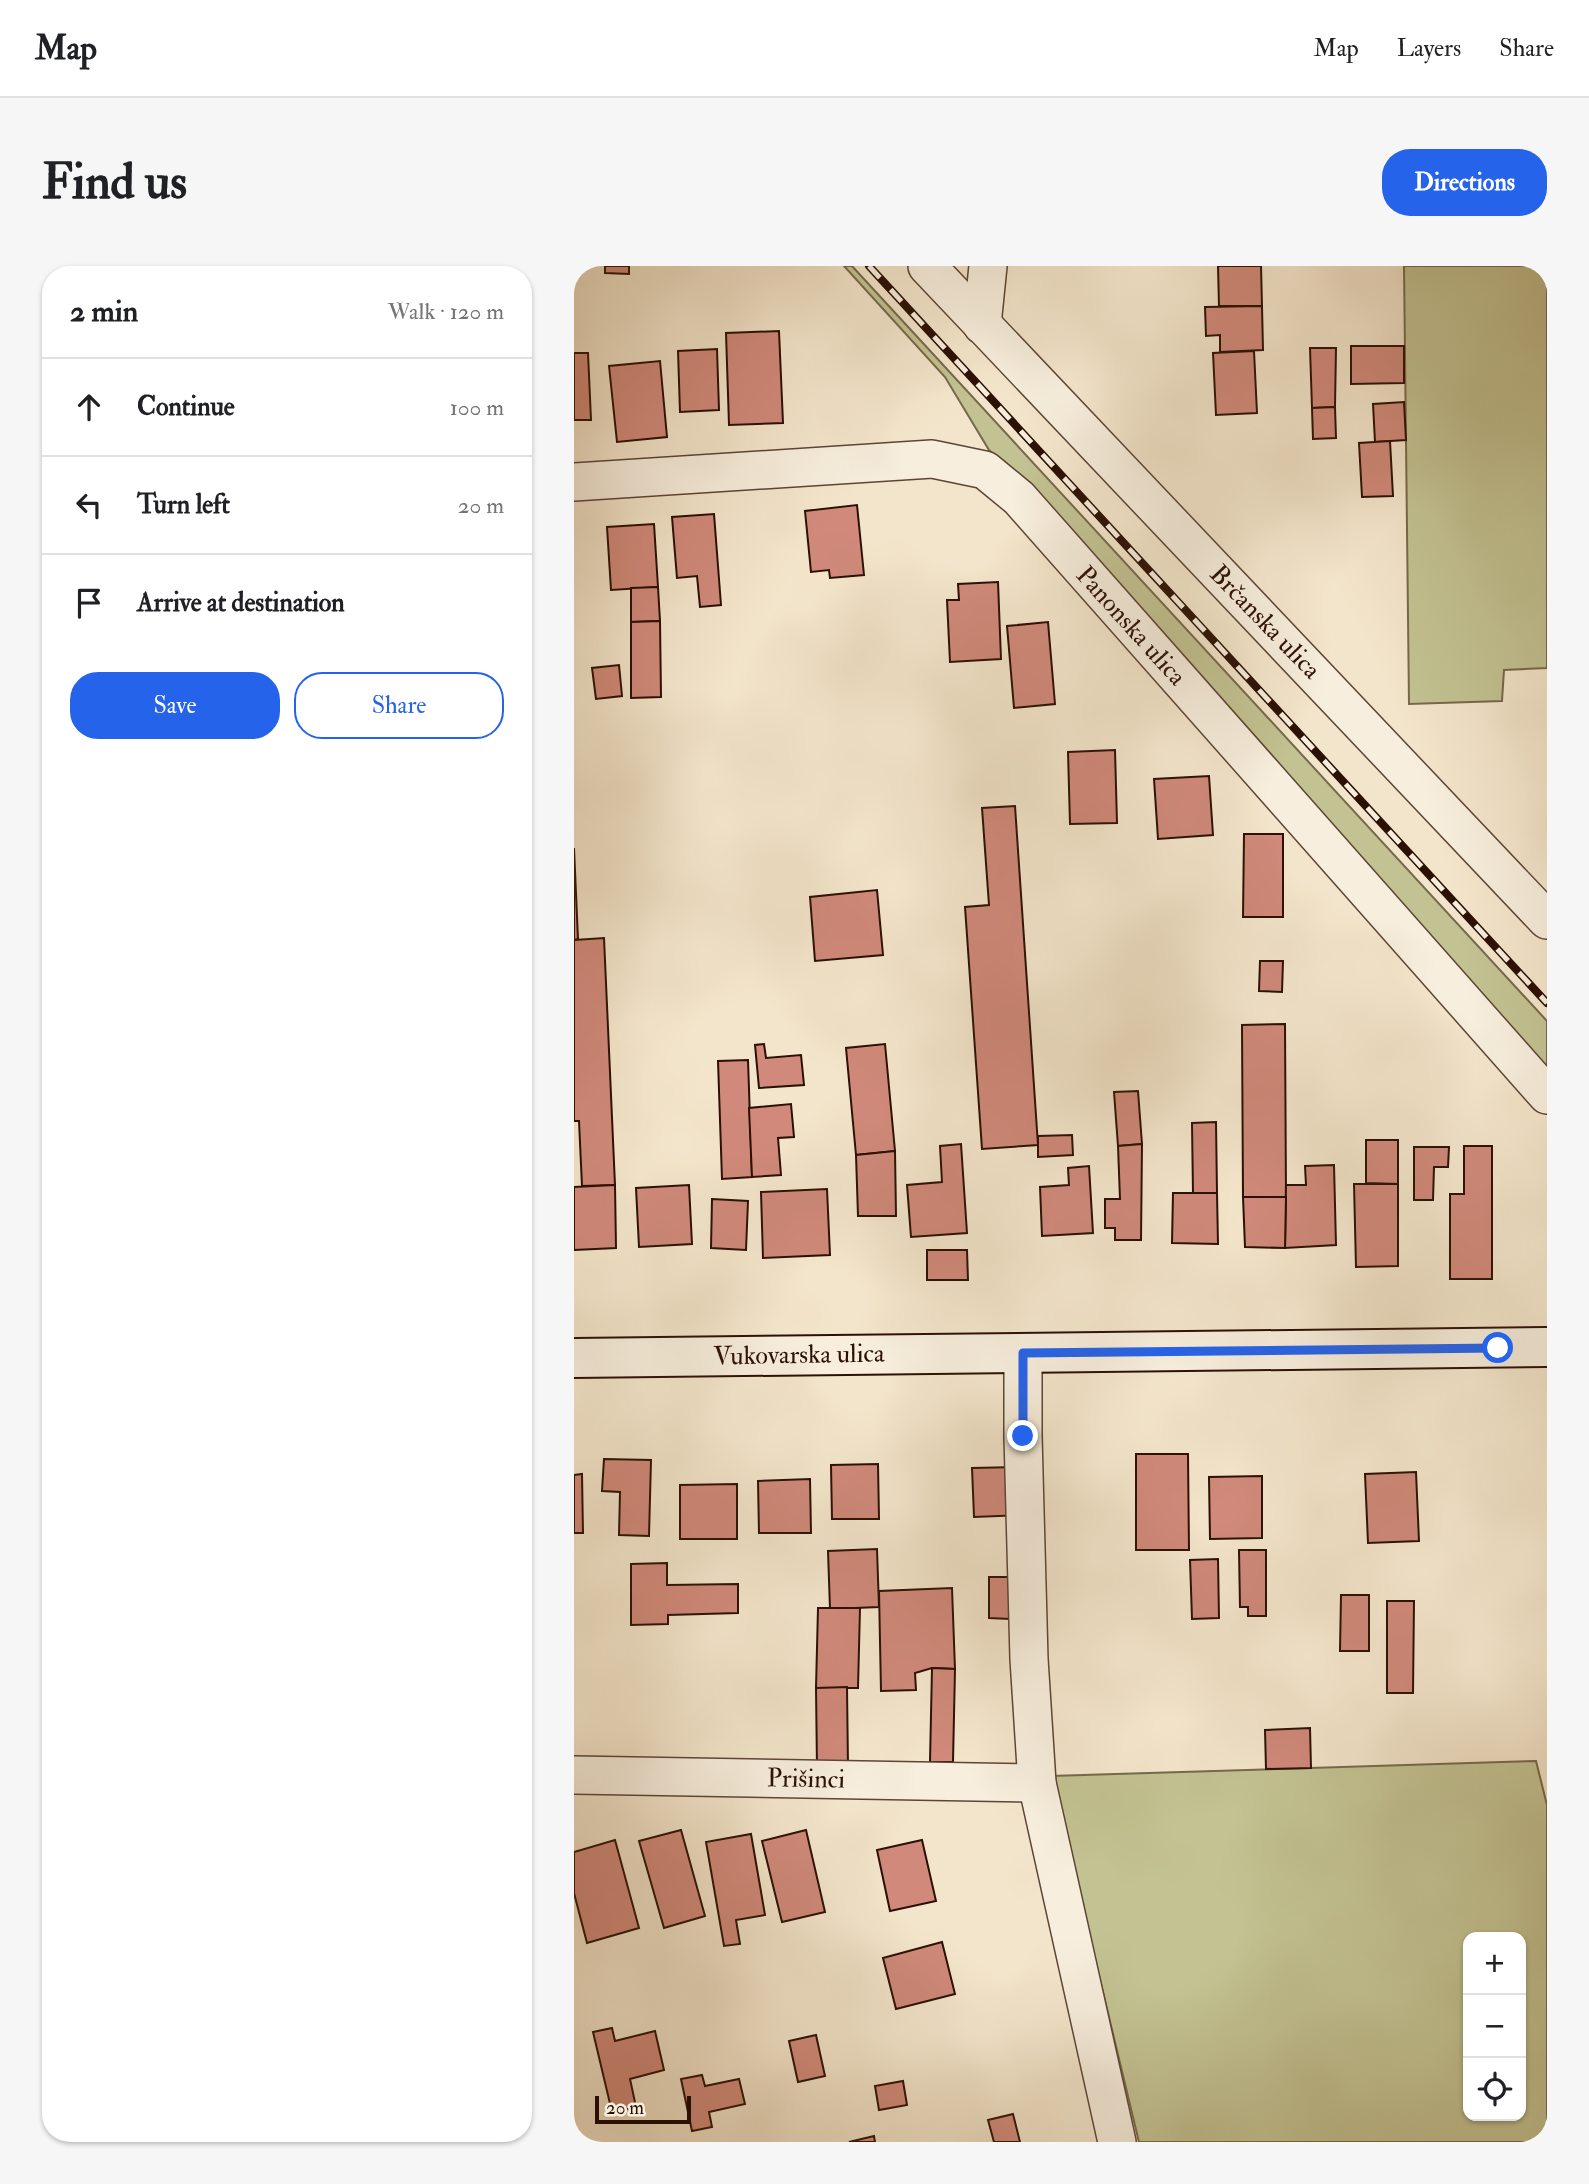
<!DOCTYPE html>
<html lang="en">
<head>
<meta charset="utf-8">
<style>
  :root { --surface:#fff; --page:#f6f6f6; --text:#202124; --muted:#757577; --line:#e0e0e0; --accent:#2563eb }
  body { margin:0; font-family:"IM FELL Double Pica",serif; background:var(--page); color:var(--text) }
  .controls { position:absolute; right:21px; bottom:21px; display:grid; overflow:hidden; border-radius:14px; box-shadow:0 2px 5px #0004 }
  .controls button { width:63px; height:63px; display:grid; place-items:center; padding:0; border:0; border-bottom:2px solid var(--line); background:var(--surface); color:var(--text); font:35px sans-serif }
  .scale { position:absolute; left:21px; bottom:18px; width:96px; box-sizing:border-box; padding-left:7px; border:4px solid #2b1004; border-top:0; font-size:19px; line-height:24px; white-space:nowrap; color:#2b1004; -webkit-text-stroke:5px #f7eedd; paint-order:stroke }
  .stop { position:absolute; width:21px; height:21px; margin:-16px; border:5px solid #2563eb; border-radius:50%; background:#fff }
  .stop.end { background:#2563eb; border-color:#fff; box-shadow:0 2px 7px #0008 }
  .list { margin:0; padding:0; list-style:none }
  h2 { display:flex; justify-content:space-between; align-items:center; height:91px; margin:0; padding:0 28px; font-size:30px }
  h2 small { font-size:23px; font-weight:400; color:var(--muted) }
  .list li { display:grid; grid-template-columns:46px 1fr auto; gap:21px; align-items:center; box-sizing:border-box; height:98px; padding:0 28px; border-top:2px solid var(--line) }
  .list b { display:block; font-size:26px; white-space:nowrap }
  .list em { font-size:23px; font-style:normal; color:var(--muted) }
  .actions { display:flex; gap:14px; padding:21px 28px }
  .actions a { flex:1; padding:16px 0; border:2px solid var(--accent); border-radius:28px; text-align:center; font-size:24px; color:var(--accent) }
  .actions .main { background:var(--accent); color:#fff }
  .icon { flex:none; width:38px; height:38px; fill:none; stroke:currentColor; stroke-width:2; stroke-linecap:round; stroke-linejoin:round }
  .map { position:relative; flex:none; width:973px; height:1876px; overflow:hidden; border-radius:28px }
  header { display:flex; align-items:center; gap:42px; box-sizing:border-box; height:98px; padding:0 35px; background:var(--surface); border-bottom:2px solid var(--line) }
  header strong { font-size:33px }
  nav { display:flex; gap:38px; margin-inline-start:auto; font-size:24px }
  .intro { display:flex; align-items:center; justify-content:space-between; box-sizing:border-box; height:168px; padding:0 42px }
  h1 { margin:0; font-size:49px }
  .button { padding:18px 32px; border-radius:28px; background:var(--accent); color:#fff; font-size:24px; font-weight:700 }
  main { display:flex; gap:42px; padding:0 42px }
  aside { flex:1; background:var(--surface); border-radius:28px; box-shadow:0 2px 5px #0004 }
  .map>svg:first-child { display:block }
  .green { fill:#c3c292; stroke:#77694b; stroke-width:2; fill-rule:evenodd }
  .building { fill:#d0897a; stroke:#2b1004; stroke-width:2 }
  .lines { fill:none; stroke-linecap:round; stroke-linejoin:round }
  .minor-casing { stroke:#5d4536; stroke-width:40 }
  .secondary-casing { stroke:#2b1004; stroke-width:42 }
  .minor { stroke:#f7eedd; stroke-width:37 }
  .secondary { stroke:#f7eedd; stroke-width:38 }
  .rail-casing { stroke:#2b1004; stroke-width:8 }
  .rail { stroke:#f7eedd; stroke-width:5; stroke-dasharray:16; stroke-linecap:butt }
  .route { stroke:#2563eb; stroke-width:9 }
  .labels { text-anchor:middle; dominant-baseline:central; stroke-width:5; stroke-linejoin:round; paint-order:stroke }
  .street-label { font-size:26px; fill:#2b1004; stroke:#f7eedd }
</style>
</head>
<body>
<header>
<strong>Map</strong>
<nav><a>Map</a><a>Layers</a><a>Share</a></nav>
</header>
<div class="intro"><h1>Find us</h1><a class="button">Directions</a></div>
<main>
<aside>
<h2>2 min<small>Walk · 120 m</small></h2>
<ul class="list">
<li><svg class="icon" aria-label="ahead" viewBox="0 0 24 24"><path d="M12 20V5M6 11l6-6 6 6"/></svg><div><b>Continue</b></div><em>100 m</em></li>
<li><svg class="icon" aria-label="left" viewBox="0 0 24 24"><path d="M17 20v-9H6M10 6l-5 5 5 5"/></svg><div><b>Turn left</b></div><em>20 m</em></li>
<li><svg class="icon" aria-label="arrive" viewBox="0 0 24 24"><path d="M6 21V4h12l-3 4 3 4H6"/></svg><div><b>Arrive at destination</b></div></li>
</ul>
<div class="actions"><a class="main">Save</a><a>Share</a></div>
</aside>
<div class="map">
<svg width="973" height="1876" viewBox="0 0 973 1876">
  <rect width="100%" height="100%" fill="#f3e5cb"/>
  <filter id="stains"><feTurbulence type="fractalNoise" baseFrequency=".00286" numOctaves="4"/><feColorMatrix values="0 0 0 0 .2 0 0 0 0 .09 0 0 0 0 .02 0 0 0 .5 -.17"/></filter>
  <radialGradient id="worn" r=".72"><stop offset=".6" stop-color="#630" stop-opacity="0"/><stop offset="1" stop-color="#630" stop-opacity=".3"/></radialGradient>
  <g class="green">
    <path d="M270,0H278L973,755V813L447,215L415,184L371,111Z"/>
    <path d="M830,0H973V402L930,404L928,435L835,438Z"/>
    <path d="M962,1495L973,1539V1876H565L477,1510ZM894,1671H947V1850H894Z"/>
  </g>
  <g class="building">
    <path d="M31,0H55V8L31,7Z"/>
    <path d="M644,0H687L688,40H645Z"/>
    <path d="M688,40L689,84L646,86V69L632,70L631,41Z"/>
    <path d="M205,65L209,157L155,159L152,67Z"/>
    <path d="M777,80H830V117L777,118Z"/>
    <path d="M736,82H762L761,141L738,142Z"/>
    <path d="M143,83L145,144L106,146L104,85Z"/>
    <path d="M680,85L683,147L642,149L639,87Z"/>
    <path d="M0,87H14L17,154H0Z"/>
    <path d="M86,95L93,171L43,176L35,100Z"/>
    <path d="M830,136L832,174L801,176L799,138Z"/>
    <path d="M761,141L762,172L739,173L738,142Z"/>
    <path d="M816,175L819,230L788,231L785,177Z"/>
    <path d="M283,239L290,309L256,312L255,304L237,306L231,245Z"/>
    <path d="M140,248L147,339L126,341L123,310L103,312L98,251Z"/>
    <path d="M80,258L84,321L37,324L33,261Z"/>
    <path d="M424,316L427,393L376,396L373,334H385L384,318Z"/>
    <path d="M84,321L86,355L57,356V322Z"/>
    <path d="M86,355L87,431L57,432V356Z"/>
    <path d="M474,356L481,438L440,442L433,360Z"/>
    <path d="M45,399L48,430L22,433L18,402Z"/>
    <path d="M541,484L543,557L496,558L494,486Z"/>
    <path d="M635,510L639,569L584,573L580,513Z"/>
    <path d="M441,540L464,879L408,883L391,641L415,639L408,542Z"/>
    <path d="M670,568H709V651H669Z"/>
    <path d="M0,582L4,673L0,674Z"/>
    <path d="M303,624L309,689L241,695L236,631Z"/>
    <path d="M30,672L41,919L8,920L5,855H0V674Z"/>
    <path d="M686,695H709L708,726L685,725Z"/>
    <path d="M711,758L712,931H669L668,759Z"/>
    <path d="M190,778L192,792L227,789L230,819L185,822L181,779Z"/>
    <path d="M311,778L321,885L282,889L272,782Z"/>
    <path d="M174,794L178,911L148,913L144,795Z"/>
    <path d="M564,825L568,878L544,880L540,826Z"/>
    <path d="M217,838L220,871L204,872L207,909L178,911L175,842Z"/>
    <path d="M642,856L643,927H619L618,857Z"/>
    <path d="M498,869L499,889L464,891V870Z"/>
    <path d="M792,874H824V918L792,917Z"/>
    <path d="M387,878L393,967L337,971L333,919L368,916L366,880Z"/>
    <path d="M568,878L567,974H541V962H531V933H546L544,880Z"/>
    <path d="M890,880H918V1013H876V928H890Z"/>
    <path d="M840,881H875L874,901H860L859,934H840Z"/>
    <path d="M321,885L322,950H284L282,889Z"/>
    <path d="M760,899L762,979L711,982L712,919H732L731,900Z"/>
    <path d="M515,900L519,967L468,970L466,921L495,919L494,902Z"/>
    <path d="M780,918H824V1000L782,1001Z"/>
    <path d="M41,919L42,982L0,984V921Z"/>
    <path d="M115,919L118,978L65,981L62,922Z"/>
    <path d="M253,923L256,989L189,992L187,926Z"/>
    <path d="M599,927H643L644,978L598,977Z"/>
    <path d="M669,931H712L711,982L671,981Z"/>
    <path d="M138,933L174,935L172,984L137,982Z"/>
    <path d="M353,984H393L394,1014H353Z"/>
    <path d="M562,1188H614L615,1284H562Z"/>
    <path d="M30,1193L77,1194L75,1270L45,1269L46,1226L28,1225Z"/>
    <path d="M304,1198L305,1253H258L257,1199Z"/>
    <path d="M445,1201L447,1249L400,1251L398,1202Z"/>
    <path d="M842,1206L845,1275L794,1277L791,1208Z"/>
    <path d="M8,1208L9,1267H0V1209Z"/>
    <path d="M688,1210V1272L636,1273L635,1211Z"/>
    <path d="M236,1213L237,1267H185L184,1215Z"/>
    <path d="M163,1218V1273H106V1219Z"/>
    <path d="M303,1283L305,1341L256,1343L254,1285Z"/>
    <path d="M665,1284H692V1350H674V1341H666Z"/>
    <path d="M644,1293L645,1352L618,1353L616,1294Z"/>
    <path d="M93,1297V1319L164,1318V1347L94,1349V1358L57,1359V1298Z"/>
    <path d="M415,1311H437L436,1353L415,1352Z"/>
    <path d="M378,1322L381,1403L358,1402L341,1407L342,1424L307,1425L305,1325Z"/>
    <path d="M767,1329H795V1385H766Z"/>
    <path d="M813,1335H840L839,1427H813Z"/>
    <path d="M244,1342H286L284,1422H242Z"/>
    <path d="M358,1402L381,1403L379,1496H356Z"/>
    <path d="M273,1421L274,1501H243L242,1422Z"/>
    <path d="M736,1462L737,1502L692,1503L691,1464Z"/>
    <path d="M107,1564L131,1650L90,1662L65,1575Z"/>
    <path d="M232,1564L251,1646L208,1656L188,1575Z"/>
    <path d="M177,1568L191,1649L162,1654L166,1678L150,1680L132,1576Z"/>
    <path d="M41,1574L65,1662L13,1677L0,1627V1586Z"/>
    <path d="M348,1574L362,1635L316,1645L303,1584Z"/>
    <path d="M368,1676L381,1728L322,1743L309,1692Z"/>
    <path d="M38,1762L41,1775L81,1765L90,1804L56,1813L62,1841L38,1846L19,1766Z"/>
    <path d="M242,1769L251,1810L224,1816L215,1775Z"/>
    <path d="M128,1809L131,1820L165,1813L171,1838L135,1846L138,1861L118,1865L107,1813Z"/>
    <path d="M329,1815L333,1839L305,1844L301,1820Z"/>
    <path d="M439,1848L446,1876H420L414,1854Z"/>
    <path d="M300,1870L301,1876H275Z"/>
  </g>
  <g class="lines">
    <defs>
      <g id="minor">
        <path d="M353,0L973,654"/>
        <path d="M408,59L414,0"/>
        <path d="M0,216L358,193L411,204L445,232L973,829"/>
        <path d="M449,1087V1170L455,1393L463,1517L543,1876"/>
        <path d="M0,1509L463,1517"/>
      </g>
      <path id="secondary" d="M0,1092L973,1081"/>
    </defs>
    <use href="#minor" class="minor-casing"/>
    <use href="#secondary" class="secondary-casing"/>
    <use href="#minor" class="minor"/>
    <use href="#secondary" class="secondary"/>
    <defs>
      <path id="rail" d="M295,0L973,737"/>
    </defs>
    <use href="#rail" class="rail-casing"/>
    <use href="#rail" class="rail"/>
  </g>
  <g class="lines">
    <path class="route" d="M449,1170V1087L924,1082"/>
  </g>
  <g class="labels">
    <g class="street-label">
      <text transform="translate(691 356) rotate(46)">Brčanska ulica</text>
      <text transform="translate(557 360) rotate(48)">Panonska ulica</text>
      <text transform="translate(225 1089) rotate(-1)">Vukovarska ulica</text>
      <text transform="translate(232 1513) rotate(1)">Prišinci</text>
    </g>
  </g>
  <rect width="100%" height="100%" filter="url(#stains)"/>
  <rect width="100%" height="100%" fill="url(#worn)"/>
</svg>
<div class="controls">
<button>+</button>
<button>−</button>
<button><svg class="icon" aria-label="locate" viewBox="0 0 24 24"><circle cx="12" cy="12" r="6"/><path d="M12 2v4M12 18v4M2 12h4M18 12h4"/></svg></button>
</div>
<div class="scale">20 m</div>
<div class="stop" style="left:924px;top:1082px"></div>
<div class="stop end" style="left:449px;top:1170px"></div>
</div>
</main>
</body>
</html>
